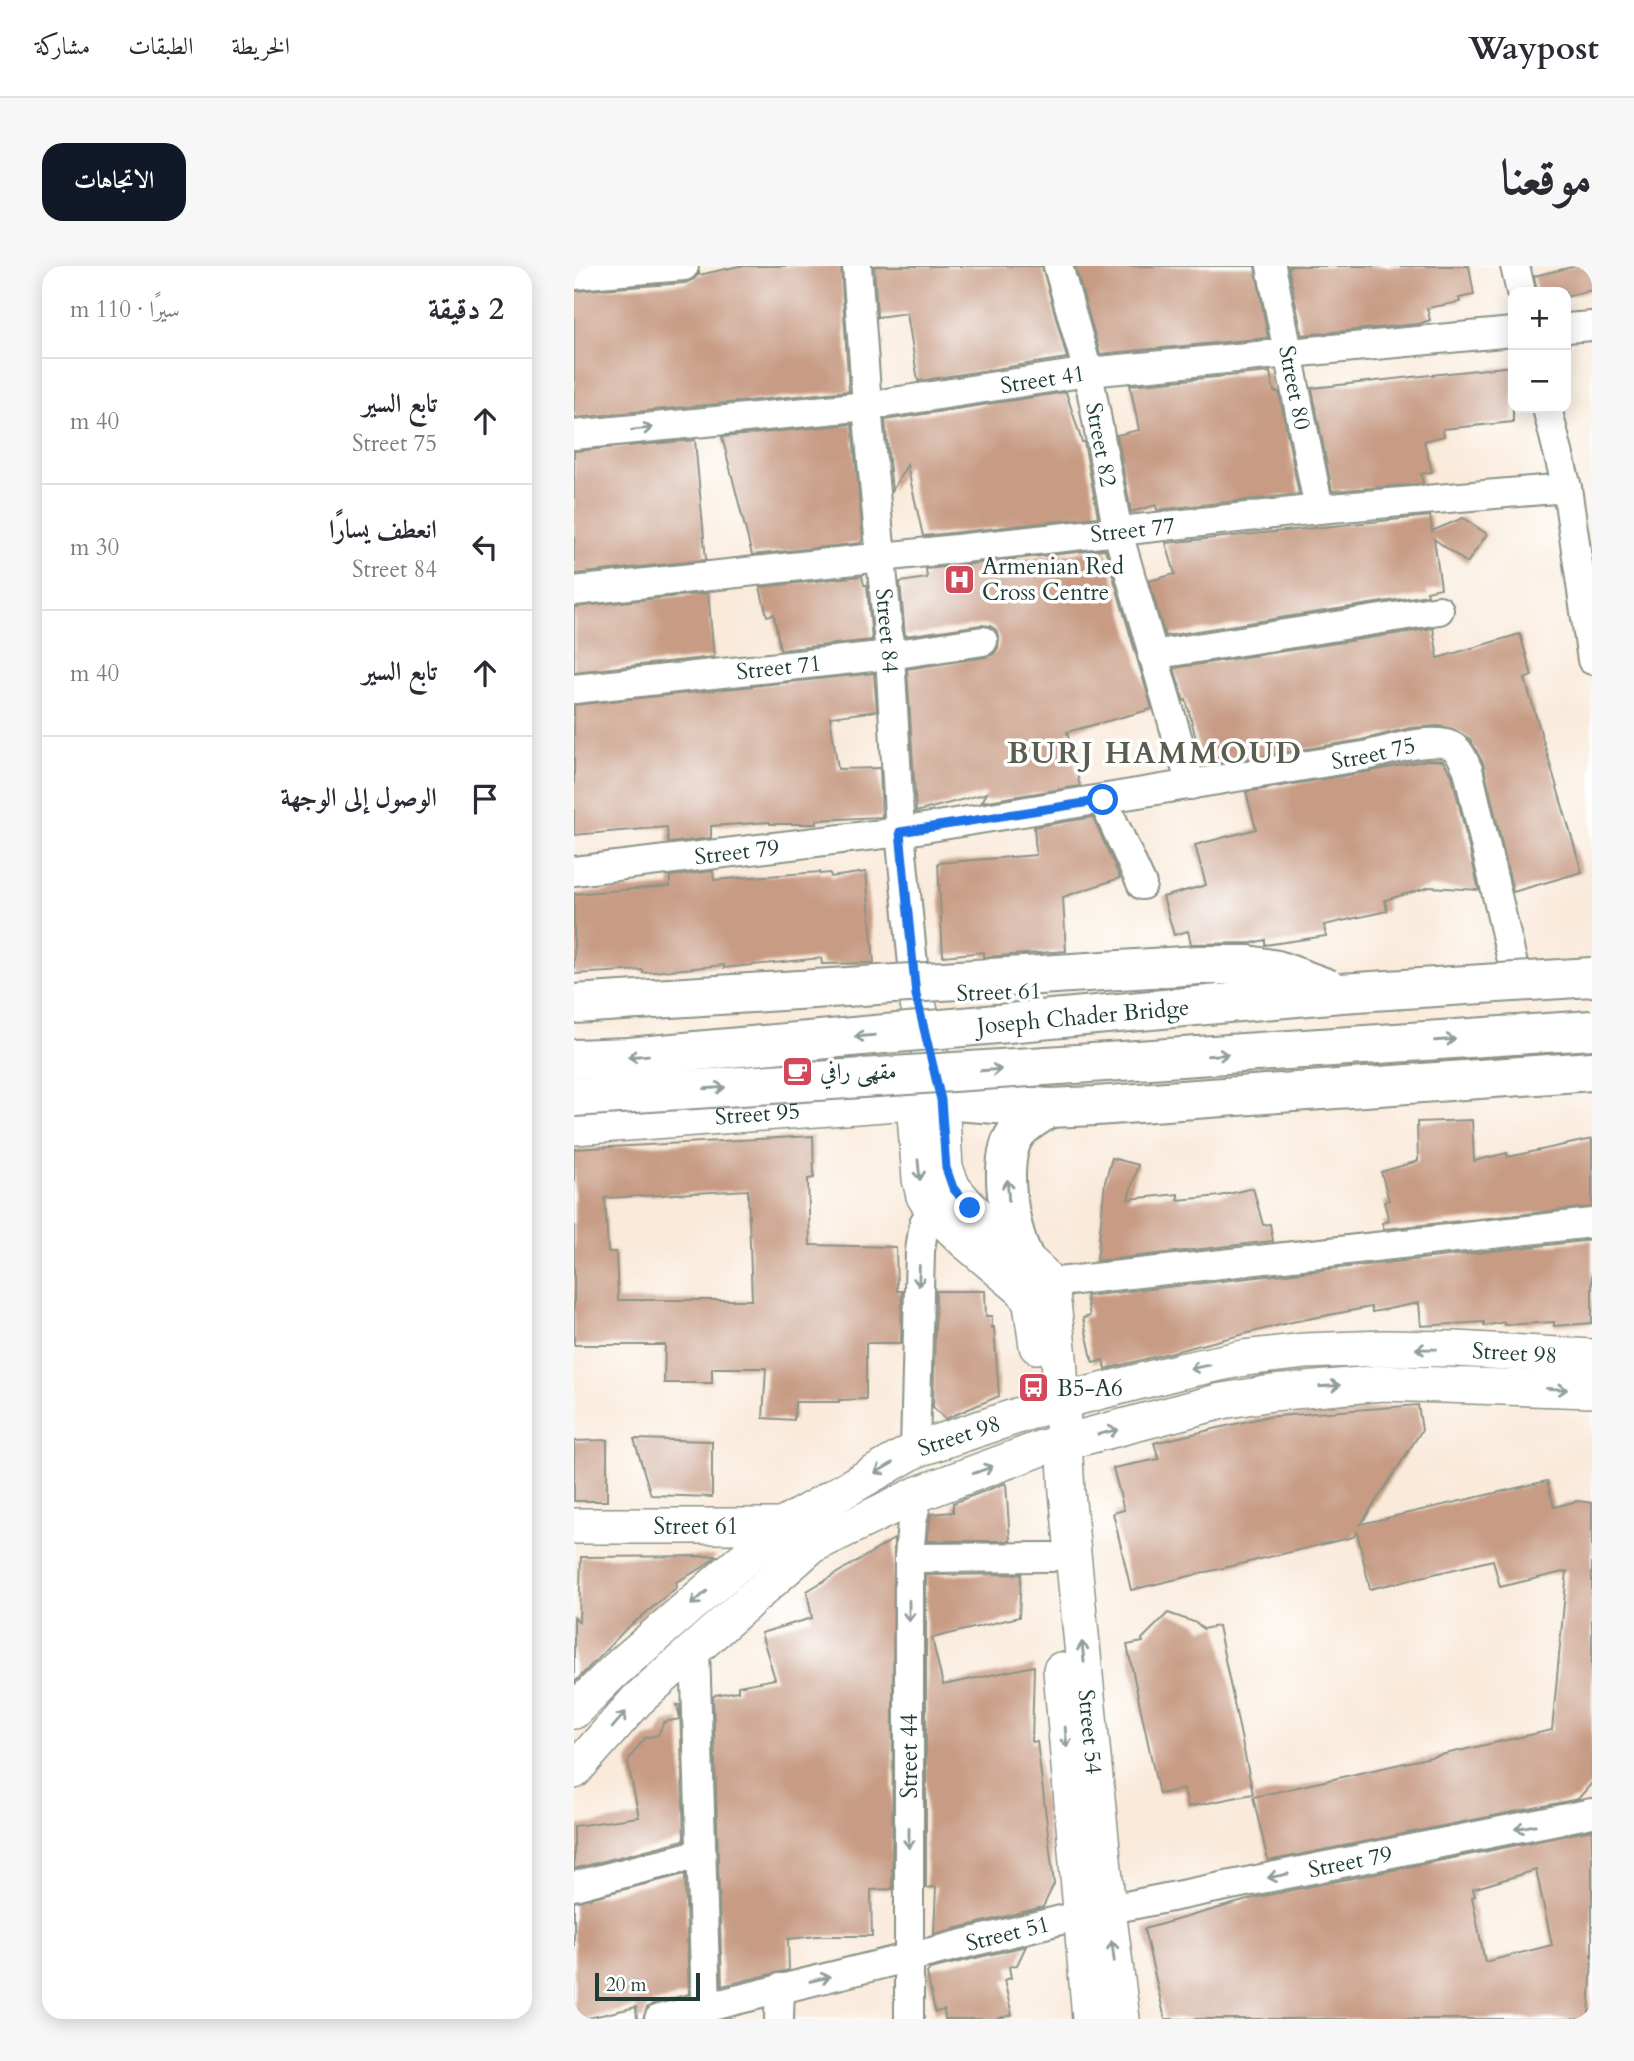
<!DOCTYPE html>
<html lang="ar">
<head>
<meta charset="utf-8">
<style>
  :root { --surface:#fff; --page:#f7f7f7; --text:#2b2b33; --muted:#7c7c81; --line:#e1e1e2; --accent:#111827 }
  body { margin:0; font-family:Cardo,Amiri,serif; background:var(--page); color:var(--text); direction:rtl }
  .controls { position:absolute; right:21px; top:21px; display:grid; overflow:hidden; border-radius:14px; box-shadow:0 4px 18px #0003 }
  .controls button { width:63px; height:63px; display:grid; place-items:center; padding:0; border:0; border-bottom:2px solid var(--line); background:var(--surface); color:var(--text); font:35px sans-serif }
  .scale { position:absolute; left:21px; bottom:18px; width:105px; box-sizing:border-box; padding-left:7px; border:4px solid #1f3d34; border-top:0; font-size:19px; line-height:24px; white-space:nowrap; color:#1f3d34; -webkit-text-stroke:5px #fff; paint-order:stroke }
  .stop { position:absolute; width:21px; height:21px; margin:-16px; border:5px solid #1a73e8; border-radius:50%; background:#fff }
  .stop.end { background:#1a73e8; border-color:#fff; box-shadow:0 2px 7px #0008 }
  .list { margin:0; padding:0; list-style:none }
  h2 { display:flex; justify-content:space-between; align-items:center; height:91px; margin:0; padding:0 28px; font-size:30px }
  h2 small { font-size:23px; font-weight:400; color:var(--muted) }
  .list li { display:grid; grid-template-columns:46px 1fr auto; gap:21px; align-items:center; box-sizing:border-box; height:126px; padding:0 28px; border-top:2px solid var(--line) }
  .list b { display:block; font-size:26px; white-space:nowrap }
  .list p { margin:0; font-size:23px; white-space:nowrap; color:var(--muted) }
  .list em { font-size:23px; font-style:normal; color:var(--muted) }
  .icon { flex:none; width:38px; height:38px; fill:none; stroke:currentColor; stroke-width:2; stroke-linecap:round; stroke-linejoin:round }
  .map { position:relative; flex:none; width:1018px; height:1753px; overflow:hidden; direction:ltr; border-radius:21px }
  header { display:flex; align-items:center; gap:42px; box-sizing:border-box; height:98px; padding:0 35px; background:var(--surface); border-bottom:2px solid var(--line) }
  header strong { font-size:33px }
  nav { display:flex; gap:38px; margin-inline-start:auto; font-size:24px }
  .intro { display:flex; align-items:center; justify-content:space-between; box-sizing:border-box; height:168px; padding:0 42px }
  h1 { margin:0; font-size:49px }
  .button { padding:18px 32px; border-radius:21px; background:var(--accent); color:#fff; font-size:24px; font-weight:700 }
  main { display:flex; gap:42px; padding:0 42px }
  aside { flex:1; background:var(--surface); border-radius:21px; box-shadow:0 4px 18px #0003 }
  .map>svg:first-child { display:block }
  .building { fill:#c79b84; fill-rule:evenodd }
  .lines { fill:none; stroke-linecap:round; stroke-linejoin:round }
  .minor-casing { stroke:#8c9487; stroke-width:32 }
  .tertiary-casing { stroke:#8c9487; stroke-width:38 }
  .motorway-casing { stroke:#8c9487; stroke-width:42 }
  .minor { stroke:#fff; stroke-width:28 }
  .tertiary { stroke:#fff; stroke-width:35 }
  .motorway { stroke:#fff; stroke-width:38 }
  .motorway-bridge-casing { stroke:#8c9487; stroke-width:42; stroke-linecap:butt }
  .motorway-bridge { stroke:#fff; stroke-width:38 }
  .oneway { stroke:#8f9e9a }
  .route { stroke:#1a73e8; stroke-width:9 }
  .labels { text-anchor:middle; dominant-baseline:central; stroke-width:7; stroke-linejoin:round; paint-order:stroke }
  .street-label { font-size:23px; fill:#1f3d34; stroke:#fff }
  .poi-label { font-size:23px; fill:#1f3d34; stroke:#fff; text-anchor:start }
  .district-label { font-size:30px; font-weight:bold; letter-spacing:2px; fill:#5a5e50; stroke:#fff }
</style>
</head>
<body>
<header>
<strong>Waypost</strong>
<nav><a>الخريطة</a><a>الطبقات</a><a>مشاركة</a></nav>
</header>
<div class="intro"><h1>موقعنا</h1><a class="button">الاتجاهات</a></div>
<main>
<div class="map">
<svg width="1018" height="1753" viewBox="0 0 1018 1753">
  <rect width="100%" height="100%" fill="#fff"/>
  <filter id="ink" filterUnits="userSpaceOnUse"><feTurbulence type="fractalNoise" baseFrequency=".0143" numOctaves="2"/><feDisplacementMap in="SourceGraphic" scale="14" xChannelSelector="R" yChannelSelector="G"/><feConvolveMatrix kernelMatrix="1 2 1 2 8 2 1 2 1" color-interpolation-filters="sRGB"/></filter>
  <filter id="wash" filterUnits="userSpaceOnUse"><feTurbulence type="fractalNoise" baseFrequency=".00686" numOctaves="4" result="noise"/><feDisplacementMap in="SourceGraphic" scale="28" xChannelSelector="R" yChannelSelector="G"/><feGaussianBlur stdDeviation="1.57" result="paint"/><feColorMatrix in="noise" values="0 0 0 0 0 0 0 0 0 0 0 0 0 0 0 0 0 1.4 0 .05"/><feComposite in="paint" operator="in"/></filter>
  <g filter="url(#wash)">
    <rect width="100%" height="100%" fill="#f9eada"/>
    <g id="blocks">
      <g class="building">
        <path d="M165,0H267L275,125L0,152V25L111,17L120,13L125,7V9Z"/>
        <path d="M300,0H468L493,92L344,115L333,47L303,51Z"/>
        <path d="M501,0H681L694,72L526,88Z"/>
        <path d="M714,0H895L900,29L885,32L886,36L853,42L856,54L845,58L728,69Z"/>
        <path d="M1002,0H1018V24L992,31V26H963L960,10Z"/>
        <path d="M939,100V156L869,163L870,170L850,175L858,206L847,208L849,218L758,225L738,122Z"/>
        <path d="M696,106L700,126H705L725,228L583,244L582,239L557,246L543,169L565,164L556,119Z"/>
        <path d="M492,126L508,176H510L524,251L349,270L333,199L318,225L311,154Z"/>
        <path d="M278,158L289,273L287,277L178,289L148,171Z"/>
        <path d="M121,174L132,294L0,308V185Z"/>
        <path d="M856,250L858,265L889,252L913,268L893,297L860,273L867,322L853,325L854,329L591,370L575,315L601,308L592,277Z"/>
        <path d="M531,283L578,443L493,466L506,520L408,536L413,527L342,546L333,403L412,391L420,388L424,382L425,373L422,364L416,360L407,359L331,370L326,316L353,312L352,303Z"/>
        <path d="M288,310L290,319H293L298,374L206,384L200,348L193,350L186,321Z"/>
        <path d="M134,327L140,391L0,406V341Z"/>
        <path d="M859,362L864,392L946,368L958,410L951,413L1008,606L939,626L909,497L896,473L879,463L865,460L836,462L787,474L629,500L612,434L610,435L600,402Z"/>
        <path d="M300,407L303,445L256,451L264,503L306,502L308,551L243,554V558H196V556L137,560V572L94,577L93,561L0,569V439Z"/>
        <path d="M853,494L869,495L878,509L905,624L856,621L811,634L813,645L750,659L752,670L691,679V674L678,677L617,678L614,665L600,669L589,631L632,619L621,579L682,563L672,526L793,506Z"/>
        <path d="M519,551L546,612L489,631L492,685L410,691V686L369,690L364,597L462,589L460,561Z"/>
        <path d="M139,605L140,614L246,606V608L256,607L257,611L292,606L300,697L248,698L247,692L150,702V699L69,707V704L0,708V628L96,620V610Z"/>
        <path d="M898,854L900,895L933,887L934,891L1018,873V941L810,963L808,957L815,955L810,936L815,934L807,906L844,895L843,856Z"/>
        <path d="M239,870L240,912L234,913L236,979L322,981L323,1025H328L327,1077H292V1133L265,1134V1136H221L220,1154L189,1152L192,1102H138V1117H90L91,1079H0V883ZM174,924L178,1034H44L42,986H34L31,932Z"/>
        <path d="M538,892L564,899L554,933L604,928V934L646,930L679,922L689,959L696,958L699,975L523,995L531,916Z"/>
        <path d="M1018,974V1057L980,1060V1056L930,1059V1056L910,1060V1056L847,1060L845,1037L798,1046L797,1041L718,1056L532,1103L529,1094L519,1097L509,1052L516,1050L512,1030Z"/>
        <path d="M362,1025H411L412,1050H418V1062L420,1061L425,1130L371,1153L359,1141Z"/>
        <path d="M844,1139L848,1164L787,1258L973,1215L980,1241L1003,1235L1018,1237V1517L1004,1533L694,1595L679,1531L978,1464L993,1305L926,1321L919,1294L796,1323L783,1266L779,1271L557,1324L539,1247L550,1244L539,1202L585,1193L580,1177L691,1151Z"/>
        <path d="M60,1173L138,1175V1231L77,1229Z"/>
        <path d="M33,1174V1235H0V1175Z"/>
        <path d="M432,1217L436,1275H353L357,1248L379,1246V1237Z"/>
        <path d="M320,1273L318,1623L297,1624L298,1670H243L214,1673L215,1704L148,1720L139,1431L141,1429L164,1425V1420L201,1413L187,1367L238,1352L233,1325Z"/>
        <path d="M143,1290L128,1302L102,1316L103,1321L51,1364L0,1417V1351L5,1356L7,1291Z"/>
        <path d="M447,1308L445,1351L358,1372L369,1419L460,1400L458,1476L463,1475L480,1618L469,1641L360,1668L362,1621L352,1622V1309Z"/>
        <path d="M594,1347L623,1357L629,1363L644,1360L679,1528L614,1541L610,1523L585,1528L553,1379L569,1376L568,1373Z"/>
        <path d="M103,1439H106L110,1574L0,1603V1560L65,1551L54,1497L56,1491L71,1472L84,1469L90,1456L106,1453Z"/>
        <path d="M1018,1564V1689L1015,1753H591L570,1663L684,1631ZM962,1604L978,1679L911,1696L898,1631L901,1630L899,1623Z"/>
        <path d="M111,1608L115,1728L80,1737L73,1742L69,1753H63L62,1741L10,1753H0V1636Z"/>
        <path d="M452,1680L443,1699L435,1701L437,1712L430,1714L438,1749L420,1753H371L370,1744L361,1746L353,1707L356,1703Z"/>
      </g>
    </g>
  </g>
  <g filter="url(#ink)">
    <use href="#blocks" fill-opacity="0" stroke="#8c9487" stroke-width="2"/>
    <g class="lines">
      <defs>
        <g id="minor">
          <path id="s1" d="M283,0L293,140L316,389L326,566L342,729"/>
          <path id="s2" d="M484,0L514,106L544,267L617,519"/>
          <path id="s3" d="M697,0L745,243"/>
          <path d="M941,0L947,26"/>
          <path d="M0,9L110,0"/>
          <path d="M992,62L1018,60"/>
          <path d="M973,142L993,222L1018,394"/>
          <path id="s4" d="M0,169L293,140L514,106L939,66"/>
          <path id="s5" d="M0,325L745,243L993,222"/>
          <path d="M578,389L865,344"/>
          <path id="s6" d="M0,423L316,389L409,375"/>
          <path d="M529,534L568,619"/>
          <path id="s7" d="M0,605L326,566L790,490C811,486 867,466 883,484C888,489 891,498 894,504L940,703"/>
          <path d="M475,1017L1018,957"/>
          <path d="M341,1184L346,985L350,957L360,945"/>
          <path d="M335,1292L477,1291"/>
          <path d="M121,1382L132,1740"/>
          <path d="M0,1620L128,1587"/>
          <path id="s8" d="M85,1753L507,1649L1018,1547"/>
          <path d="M205,1753L206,1722"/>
          <path d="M335,1753V1292L338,1256L344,1228"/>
        </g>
        <g id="tertiary">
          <path id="s9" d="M342,729L367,834L371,902L379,922L396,942L467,1007L475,1017L478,1028L485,1091L493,1226L534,1644L548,1753"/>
          <path d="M340,836L346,913L350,930L360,945L391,975L450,1025L457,1038L463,1080"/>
          <path id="s10" d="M0,861L390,832"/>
          <path id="s11" d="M0,1260H208L216,1265"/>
          <path d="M487,1404L516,1753"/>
          <path id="s12" d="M0,1445L39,1406L208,1260L341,1184L488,1135L607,1105L670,1092L731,1085L809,1082L882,1083L1018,1091"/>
          <path d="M0,1505L63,1434L237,1280L344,1228L468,1182L648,1135L698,1127L808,1117L1018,1124"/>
        </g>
        <g id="motorway">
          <path d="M367,834L475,842L522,840L1018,805"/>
          <path d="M449,990C435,962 422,892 443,866C451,856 465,849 475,842"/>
        </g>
      </defs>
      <use href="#minor" class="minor-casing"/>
      <use href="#tertiary" class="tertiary-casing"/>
      <use href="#motorway" class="motorway-casing"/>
      <use href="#minor" class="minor"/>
      <use href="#tertiary" class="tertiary"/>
      <use href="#motorway" class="motorway"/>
      <defs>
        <g id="motorway-bridge">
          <path d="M0,738L625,699H674L703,704L755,723"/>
          <path id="s13" d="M0,793L55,791L767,727L1018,711"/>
          <path d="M0,831L1018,764"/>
        </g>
      </defs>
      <use href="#motorway-bridge" class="motorway-bridge-casing"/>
      <use href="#motorway-bridge" class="motorway-bridge"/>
    </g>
    <defs><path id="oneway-shaft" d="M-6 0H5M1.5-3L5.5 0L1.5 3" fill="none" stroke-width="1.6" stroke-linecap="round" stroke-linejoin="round" transform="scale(1.75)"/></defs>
    <g class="oneway">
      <use href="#oneway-shaft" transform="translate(68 163) rotate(-6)"/>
      <use href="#oneway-shaft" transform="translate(291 770) rotate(175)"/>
      <use href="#oneway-shaft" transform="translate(871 774) rotate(-4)"/>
      <use href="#oneway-shaft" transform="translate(644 789) rotate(-4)"/>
      <use href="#oneway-shaft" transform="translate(64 790) rotate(175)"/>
      <use href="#oneway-shaft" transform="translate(417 804) rotate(-4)"/>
      <use href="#oneway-shaft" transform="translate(141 822) rotate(-4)"/>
      <use href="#oneway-shaft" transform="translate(345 904) rotate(84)"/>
      <use href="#oneway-shaft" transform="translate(434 924) rotate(-94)"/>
      <use href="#oneway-shaft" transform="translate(345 1010) rotate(92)"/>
      <use href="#oneway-shaft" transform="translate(852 1083) rotate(-179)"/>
      <use href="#oneway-shaft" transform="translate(626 1101) rotate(169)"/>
      <use href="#oneway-shaft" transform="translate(756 1120) rotate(-4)"/>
      <use href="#oneway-shaft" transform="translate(983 1123) rotate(3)"/>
      <use href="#oneway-shaft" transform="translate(534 1166) rotate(-15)"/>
      <use href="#oneway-shaft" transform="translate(310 1202) rotate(150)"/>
      <use href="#oneway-shaft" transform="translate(409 1204) rotate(-20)"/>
      <use href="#oneway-shaft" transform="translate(125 1332) rotate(139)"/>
      <use href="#oneway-shaft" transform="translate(335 1345) rotate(90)"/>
      <use href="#oneway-shaft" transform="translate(509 1386) rotate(-96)"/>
      <use href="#oneway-shaft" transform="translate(45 1454) rotate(-49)"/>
      <use href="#oneway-shaft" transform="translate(492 1471) rotate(85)"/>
      <use href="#oneway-shaft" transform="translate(951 1561) rotate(169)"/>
      <use href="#oneway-shaft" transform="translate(335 1572) rotate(90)"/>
      <use href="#oneway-shaft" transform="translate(704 1610) rotate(169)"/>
      <use href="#oneway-shaft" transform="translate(539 1685) rotate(-97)"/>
      <use href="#oneway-shaft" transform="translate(246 1713) rotate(-13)"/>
    </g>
  </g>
  <g class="lines" filter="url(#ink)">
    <path class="route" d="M396,942L379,922L372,902L367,834L342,729L326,566L529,534"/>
  </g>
  <defs>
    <symbol id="hospital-square" viewBox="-11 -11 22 22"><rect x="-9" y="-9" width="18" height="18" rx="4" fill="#d1495b" stroke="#fff"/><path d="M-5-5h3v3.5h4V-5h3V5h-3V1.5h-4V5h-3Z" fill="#fff"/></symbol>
    <symbol id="cafe-square" viewBox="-11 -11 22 22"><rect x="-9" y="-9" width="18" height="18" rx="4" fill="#d1495b" stroke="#fff"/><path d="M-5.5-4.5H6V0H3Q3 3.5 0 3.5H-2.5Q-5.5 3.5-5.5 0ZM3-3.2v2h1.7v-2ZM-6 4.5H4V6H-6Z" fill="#fff"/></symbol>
    <symbol id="bus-square" viewBox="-11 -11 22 22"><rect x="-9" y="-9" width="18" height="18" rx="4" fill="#d1495b" stroke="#fff"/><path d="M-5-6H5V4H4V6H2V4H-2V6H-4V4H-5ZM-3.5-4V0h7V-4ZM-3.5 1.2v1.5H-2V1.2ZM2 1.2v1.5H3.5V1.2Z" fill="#fff"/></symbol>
  </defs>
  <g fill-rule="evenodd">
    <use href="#hospital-square" x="368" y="296" width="35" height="35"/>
    <use href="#cafe-square" x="206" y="788" width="35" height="35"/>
    <use href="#bus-square" x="442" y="1104" width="35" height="35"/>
  </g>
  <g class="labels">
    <g class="street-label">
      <text stroke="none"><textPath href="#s4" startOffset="472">Street 41</textPath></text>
      <text stroke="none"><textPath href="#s3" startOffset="124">Street 80</textPath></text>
      <text stroke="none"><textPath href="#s2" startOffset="184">Street 82</textPath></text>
      <text stroke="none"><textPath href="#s5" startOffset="562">Street 77</textPath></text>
      <text stroke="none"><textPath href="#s1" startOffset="366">Street 84</textPath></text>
      <text stroke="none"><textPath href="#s6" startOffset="206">Street 71</textPath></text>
      <text stroke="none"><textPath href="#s7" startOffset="808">Street 75</textPath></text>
      <text stroke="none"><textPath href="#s7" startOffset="164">Street 79</textPath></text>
      <text transform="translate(425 726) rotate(-2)">Street 61</text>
      <text stroke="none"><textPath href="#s13" startOffset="511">Joseph Chader Bridge</textPath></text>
      <text stroke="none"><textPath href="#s10" startOffset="184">Street 95</textPath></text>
      <text stroke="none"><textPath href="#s12" startOffset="1045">Street 98</textPath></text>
      <text stroke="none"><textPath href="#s12" startOffset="478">Street 98</textPath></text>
      <text stroke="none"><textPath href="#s11" startOffset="122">Street 61</textPath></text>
      <text stroke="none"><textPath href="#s9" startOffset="784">Street 54</textPath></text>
      <text transform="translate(335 1490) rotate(-90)">Street 44</text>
      <text stroke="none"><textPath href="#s8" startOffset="709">Street 79</textPath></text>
      <text stroke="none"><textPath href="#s8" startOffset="359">Street 51</textPath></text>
    </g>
    <g class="poi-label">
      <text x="408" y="300">Armenian Red<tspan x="408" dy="26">Cross Centre</tspan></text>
      <text x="246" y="805">مقهى رافي</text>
      <text x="483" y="1122">B5-A6</text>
    </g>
    <g class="district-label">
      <text x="581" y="487">BURJ HAMMOUD</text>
    </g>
  </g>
</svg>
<div class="controls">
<button>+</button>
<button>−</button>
</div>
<div class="scale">20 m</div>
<div class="stop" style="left:529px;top:534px"></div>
<div class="stop end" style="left:396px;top:942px"></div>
</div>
<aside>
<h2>2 دقيقة<small>سيرًا · 110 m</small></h2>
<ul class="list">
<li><svg class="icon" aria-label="ahead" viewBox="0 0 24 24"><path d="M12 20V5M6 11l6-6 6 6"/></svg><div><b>تابع السير</b><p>Street 75</p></div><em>40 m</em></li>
<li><svg class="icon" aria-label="left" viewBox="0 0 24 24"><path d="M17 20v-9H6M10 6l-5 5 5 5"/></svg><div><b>انعطف يسارًا</b><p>Street 84</p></div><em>30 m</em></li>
<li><svg class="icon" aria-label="ahead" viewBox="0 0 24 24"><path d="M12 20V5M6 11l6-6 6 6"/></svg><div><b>تابع السير</b></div><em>40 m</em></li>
<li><svg class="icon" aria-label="arrive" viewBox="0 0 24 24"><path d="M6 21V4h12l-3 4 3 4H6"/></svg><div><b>الوصول إلى الوجهة</b></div></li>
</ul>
</aside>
</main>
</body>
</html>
